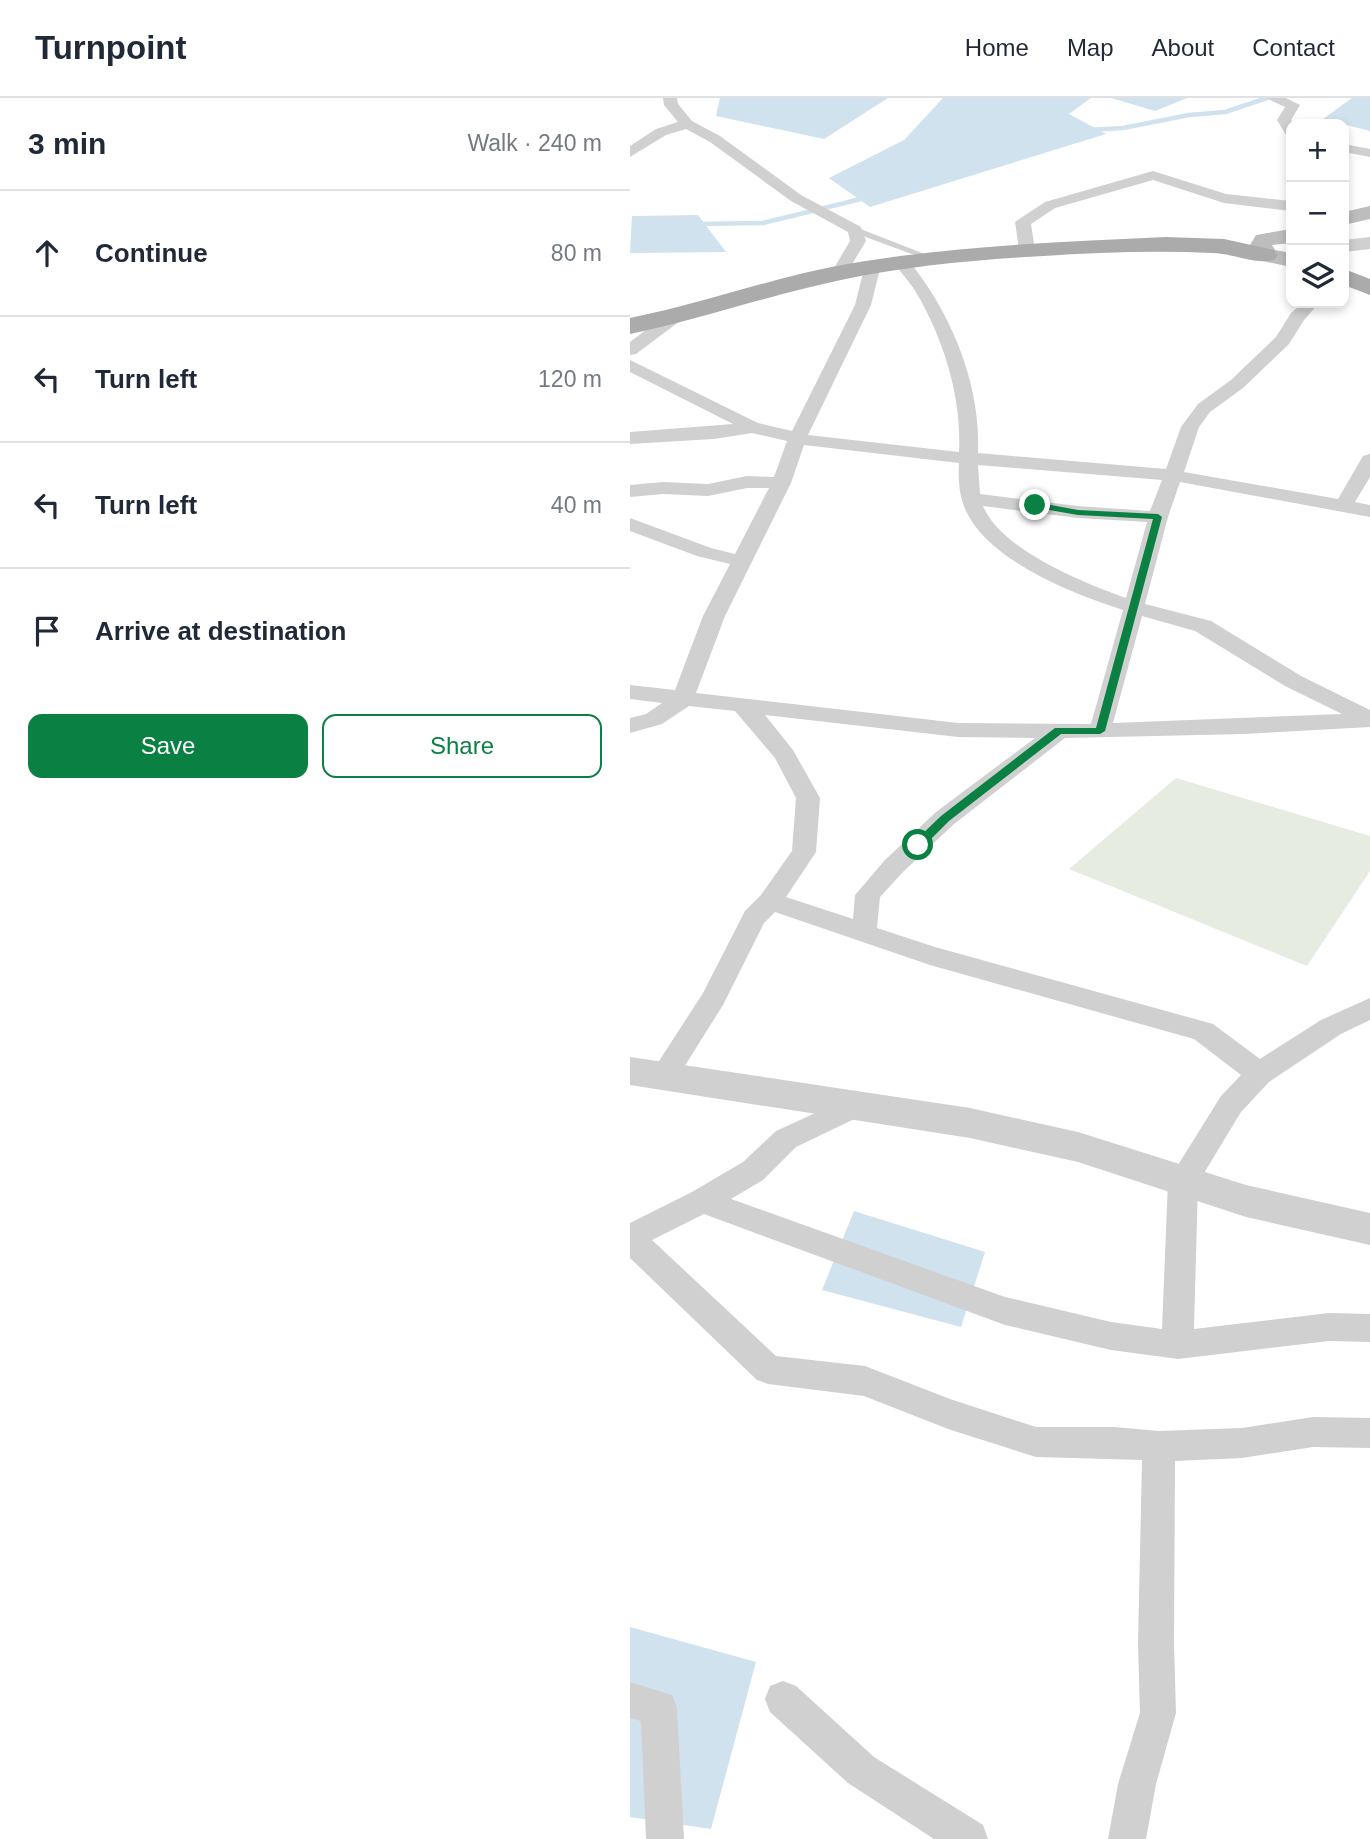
<!DOCTYPE html>
<html lang="en">
<head>
<meta charset="utf-8">
<style>
  :root { --surface:#fff; --page:#f2f2f3; --text:#1f2937; --muted:#747a83; --line:#e0e1e3; --accent:#0b8043 }
  body { margin:0; font-family:Arial,sans-serif; background:var(--page); color:var(--text) }
  .controls { position:absolute; right:21px; top:21px; display:grid; overflow:hidden; border-radius:14px; box-shadow:0 4px 10px #0003 }
  .controls button { width:63px; height:63px; display:grid; place-items:center; padding:0; border:0; border-bottom:2px solid var(--line); background:var(--surface); color:var(--text); font:35px sans-serif }
  .stop { position:absolute; width:21px; height:21px; margin:-16px; border:5px solid #0b8043; border-radius:50%; background:#fff }
  .stop.end { background:#0b8043; border-color:#fff; box-shadow:0 2px 7px #0008 }
  .list { margin:0; padding:0; list-style:none }
  h2 { display:flex; justify-content:space-between; align-items:center; height:91px; margin:0; padding:0 28px; font-size:30px }
  h2 small { font-size:23px; font-weight:400; color:var(--muted) }
  .list li { display:grid; grid-template-columns:46px 1fr auto; gap:21px; align-items:center; box-sizing:border-box; height:126px; padding:0 28px; border-top:2px solid var(--line) }
  .list b { display:block; font-size:26px; white-space:nowrap }
  .list em { font-size:23px; font-style:normal; color:var(--muted) }
  .actions { display:flex; gap:14px; padding:21px 28px }
  .actions a { flex:1; padding:16px 0; border:2px solid var(--accent); border-radius:14px; text-align:center; font-size:24px; color:var(--accent) }
  .actions .main { background:var(--accent); color:#fff }
  .icon { flex:none; width:38px; height:38px; fill:none; stroke:currentColor; stroke-width:2; stroke-linecap:round; stroke-linejoin:round }
  .map { position:relative; flex:none; width:740px; height:1741px; overflow:hidden }
  header { display:flex; align-items:center; gap:42px; box-sizing:border-box; height:98px; padding:0 35px; background:var(--surface); border-bottom:2px solid var(--line) }
  header strong { font-size:33px }
  nav { display:flex; gap:38px; margin-inline-start:auto; font-size:24px }
  main { display:flex }
  aside { flex:1; background:var(--surface) }
  .map>svg:first-child { display:block }
  .green { fill:#e6ecdf }
  .water { fill:#cfe2ee }
  .lines { fill:none; stroke-linecap:round; stroke-linejoin:round }
  .stream { stroke:#cfe2ee; stroke-width:4.5 }
  .service { fill:#d0d0d0; fill-rule:evenodd }
  .minor { fill:#d0d0d0; fill-rule:evenodd }
  .tertiary { fill:#d0d0d0; fill-rule:evenodd }
  .secondary { fill:#bdbdbd; fill-rule:evenodd }
  .primary { fill:#ababab; fill-rule:evenodd }
  .route { fill:#0b8043 }
</style>
</head>
<body>
<header>
<strong>Turnpoint</strong>
<nav><a>Home</a><a>Map</a><a>About</a><a>Contact</a></nav>
</header>
<main>
<aside>
<h2>3 min<small>Walk · 240 m</small></h2>
<ul class="list">
<li><svg class="icon" aria-label="ahead" viewBox="0 0 24 24"><path d="M12 20V5M6 11l6-6 6 6"/></svg><div><b>Continue</b></div><em>80 m</em></li>
<li><svg class="icon" aria-label="left" viewBox="0 0 24 24"><path d="M17 20v-9H6M10 6l-5 5 5 5"/></svg><div><b>Turn left</b></div><em>120 m</em></li>
<li><svg class="icon" aria-label="left" viewBox="0 0 24 24"><path d="M17 20v-9H6M10 6l-5 5 5 5"/></svg><div><b>Turn left</b></div><em>40 m</em></li>
<li><svg class="icon" aria-label="arrive" viewBox="0 0 24 24"><path d="M6 21V4h12l-3 4 3 4H6"/></svg><div><b>Arrive at destination</b></div></li>
</ul>
<div class="actions"><a class="main">Save</a><a>Share</a></div>
</aside>
<div class="map">
<svg width="740" height="1741" viewBox="0 0 740 1741">
  <rect width="100%" height="100%" fill="#fff"/>
  <path class="green" d="M546,680L740,738V773L677,868L439,771Z"/>
  <g class="water">
    <path d="M90,0H258L194,41L86,18Z"/>
    <path d="M313,0H461L439,16L476,36L240,109L199,80L274,42Z"/>
    <path d="M481,0H557L525,13Z"/>
    <path d="M722,0H740V33L693,21Z"/>
    <path d="M68,117L96,154L0,155L2,118Z"/>
    <path d="M224,1113L355,1154L331,1229L192,1192Z"/>
    <path d="M0,1529L126,1564L81,1731L0,1719Z"/>
  </g>
  <g class="lines">
    <g class="stream">
      <path d="M458,32L493,30L559,17L595,14L637,0"/>
      <path d="M66,126L133,125L239,99"/>
    </g>
    <path class="service" d="M222,130H228L305,160L298,162L222,134Z"/>
    <g class="minor">
      <path d="M33,0H47L48,6L62,23L90,38L171,97L231,129L236,143L215,178H203L201,175L220,143L218,134L161,103L80,44L56,31L36,37L0,59V48L26,31L48,24L34,7Z"/>
      <path d="M636,0H656L670,7L661,22L664,26H661V38L656,37L647,22L655,9Z"/>
      <path d="M714,46L740,51V59L714,54Z"/>
      <path d="M523,73L596,96L661,103V113L594,105L523,82L425,110L401,126L405,152L403,155L397,157L389,152L385,124L415,104Z"/>
      <path d="M272,160L278,162C321,214 351,286 348,355L536,371L551,329L568,306L601,282L646,239L661,215L672,205H689L674,222L659,246L613,290L580,314L569,329L554,374L708,401L733,358L740,356V379L725,404L740,407V419L550,384L538,419L515,506L581,523L671,578L740,612V629L614,636L435,640L324,726L273,774L250,799L247,830L305,849L583,926L630,961L691,922L740,900V922L711,936L639,984L611,1014L568,1085L564,1231L699,1215L740,1216V1244L699,1243L548,1261L481,1252L375,1227L74,1116L22,1142L146,1258L235,1268L320,1301L406,1329H484L529,1333L612,1330L683,1319L740,1320V1350L683,1349L612,1360L545,1363L544,1546L546,1615L526,1686L516,1741H478L488,1686L510,1615L508,1546L512,1362L406,1359L318,1331L234,1298L138,1286L127,1282L0,1160V1125L62,1094L113,1064L146,1033L229,995L239,998L243,1006L239,1014L166,1049L133,1082L101,1101L375,1199L481,1224L532,1231L538,1083L591,998L611,977L564,941L300,867L145,814L134,825L93,907L44,985L34,988L24,985L20,977L73,895L115,813L131,797L162,753L166,700L145,660L105,613L59,608L32,626L0,635V620L16,616L32,605L0,601V587L45,592L73,518L100,466L67,458L0,433V420L81,450L105,456L139,390H117L78,398L33,396L0,399V387L33,384L78,386L117,378L144,379L157,343L122,335L84,341L0,346V334L103,326L0,274V262L128,325L162,333L225,207L234,171L236,168H248L250,171L241,207L178,337L329,354C332,301 314,242 287,196C281,185 271,175 264,165ZM174,347L329,365C328,381 329,398 336,413C359,463 443,496 493,512L461,626L328,625L66,595L95,518L161,385ZM348,367L532,382L520,413L448,408L350,396ZM353,408L448,420L517,424L496,500C454,485 371,452 353,408ZM512,518L565,533L655,588L712,616L483,625ZM135,617L328,639L405,640L306,714L255,762L225,797L223,821L156,799L186,754L190,700L163,652Z"/>
      <path d="M44,214L52,219L50,223L6,256L0,257V244L38,215Z"/>
      <path d="M153,1583L166,1588L244,1659L353,1727L358,1741H304L218,1685L140,1614L135,1601L140,1588Z"/>
      <path d="M0,1584L42,1597L47,1610L54,1741H16L11,1623L0,1620Z"/>
    </g>
    <g class="tertiary">
      <path d="M740,139V151L714,154V142Z"/>
      <path d="M0,959L340,1010L448,1034L616,1087L740,1115V1147L616,1119L448,1064L340,1040L0,987Z"/>
    </g>
    <g class="secondary">
      <path d="M740,108V121L714,127V114Z"/>
      <path d="M661,131V145L642,147L645,152L661,155V169L628,162L620,147L626,137Z"/>
    </g>
    <g class="primary">
      <path d="M536,139L594,141L644,152L648,157L644,162C625,167 602,155 582,155C520,152 458,155 396,159C334,163 272,169 211,182C140,197 71,221 0,236V220C71,206 141,180 212,167C320,148 427,144 536,139Z"/>
      <path d="M714,171L740,181V197L714,187Z"/>
    </g>
  </g>
  <path class="route" d="M405,404L448,412L528,416L532,419L475,633L470,636H431L319,723L292,750H284V744L311,718L425,630H466L523,421L448,417L402,409Z"/>
</svg>
<div class="controls">
<button>+</button>
<button>−</button>
<button><svg class="icon" aria-label="layers" viewBox="0 0 24 24"><path d="M12 4l9 5-9 5-9-5zM3 14l9 5 9-5"/></svg></button>
</div>
<div class="stop" style="left:288px;top:747px"></div>
<div class="stop end" style="left:405px;top:407px"></div>
</div>
</main>
</body>
</html>
